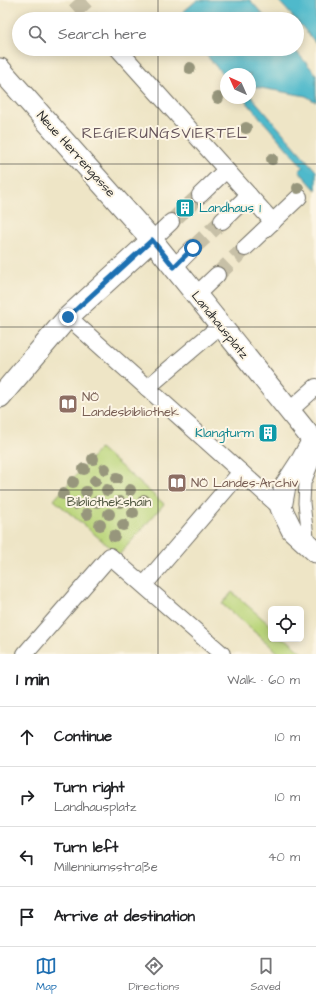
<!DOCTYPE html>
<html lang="en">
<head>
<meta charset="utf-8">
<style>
  :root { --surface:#fff; --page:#f6f6f6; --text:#202124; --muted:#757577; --line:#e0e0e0; --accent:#1f6fb2 }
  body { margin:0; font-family:"Architects Daughter",sans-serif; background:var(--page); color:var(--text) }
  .controls { position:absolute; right:12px; bottom:12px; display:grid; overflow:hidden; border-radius:6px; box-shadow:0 2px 10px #0003 }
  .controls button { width:36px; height:36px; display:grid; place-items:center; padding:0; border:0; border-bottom:1px solid var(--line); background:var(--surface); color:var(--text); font:20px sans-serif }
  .compass { position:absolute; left:220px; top:68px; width:36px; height:36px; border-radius:50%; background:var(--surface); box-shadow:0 2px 10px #0003; rotate:315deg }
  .stop { position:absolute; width:12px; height:12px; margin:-9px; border:3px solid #1f6fb2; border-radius:50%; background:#fff }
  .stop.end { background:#1f6fb2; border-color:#fff; box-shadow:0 1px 4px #0008 }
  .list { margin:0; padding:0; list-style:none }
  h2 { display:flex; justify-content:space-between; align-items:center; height:52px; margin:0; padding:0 16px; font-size:17px }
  h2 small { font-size:13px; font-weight:400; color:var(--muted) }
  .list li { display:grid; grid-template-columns:26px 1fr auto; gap:12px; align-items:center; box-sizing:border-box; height:60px; padding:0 16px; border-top:1px solid var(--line) }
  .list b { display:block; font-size:15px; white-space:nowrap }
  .list p { margin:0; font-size:13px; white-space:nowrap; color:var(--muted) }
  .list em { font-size:13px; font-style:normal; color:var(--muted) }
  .icon { flex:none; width:22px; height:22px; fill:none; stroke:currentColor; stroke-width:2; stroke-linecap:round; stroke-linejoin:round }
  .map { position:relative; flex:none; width:316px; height:654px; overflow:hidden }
  .search { position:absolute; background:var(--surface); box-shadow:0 2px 10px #0003; left:12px; right:12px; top:12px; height:44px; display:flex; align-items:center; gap:10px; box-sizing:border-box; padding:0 14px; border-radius:22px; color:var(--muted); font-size:15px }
  .sheet { height:292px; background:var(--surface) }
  nav { display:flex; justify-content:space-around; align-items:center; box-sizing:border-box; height:56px; border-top:1px solid var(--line); background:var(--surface); font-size:11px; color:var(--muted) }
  nav a { display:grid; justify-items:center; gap:2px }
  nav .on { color:var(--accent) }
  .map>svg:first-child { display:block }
  .green { fill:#bad57a; stroke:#728052 }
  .water { fill:#4fb9cb; stroke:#3d727b }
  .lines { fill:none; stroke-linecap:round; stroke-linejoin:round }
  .pedestrian-tunnel { stroke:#c7c0a7; stroke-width:16; stroke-dasharray:16 8; stroke-linecap:butt }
  .service-casing { stroke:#6f6c61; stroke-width:13 }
  .pedestrian-casing { stroke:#6f6c61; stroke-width:18 }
  .minor-casing { stroke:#6f6c61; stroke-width:23 }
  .service { stroke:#fff; stroke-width:11 }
  .pedestrian { stroke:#fff; stroke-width:16 }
  .minor { stroke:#fff; stroke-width:21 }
  .tree { fill:#97967c }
  .route { stroke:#1f6fb2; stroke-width:5 }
  .grid { fill:none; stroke:#2b2b2b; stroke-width:1; stroke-opacity:0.55 }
  .labels { text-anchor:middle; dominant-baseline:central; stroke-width:4; stroke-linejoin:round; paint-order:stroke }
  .street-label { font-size:13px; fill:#2b2b2b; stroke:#fcf5e5 }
  .culture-label { font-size:13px; fill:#0d838f; stroke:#fcf5e5; text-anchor:start }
  .education-label { font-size:13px; fill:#785e54; stroke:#fcf5e5; text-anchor:start }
  .park-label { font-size:13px; fill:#4f563f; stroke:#fcf5e5 }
  .quarter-label { font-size:15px; letter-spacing:1px; fill:#67565c; stroke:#fcf5e5 }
</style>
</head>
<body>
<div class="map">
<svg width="316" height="654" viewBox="0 0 316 654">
  <rect width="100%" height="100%" fill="#fcf5e5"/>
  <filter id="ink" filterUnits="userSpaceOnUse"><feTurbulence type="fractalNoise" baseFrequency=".025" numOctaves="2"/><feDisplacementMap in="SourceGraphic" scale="8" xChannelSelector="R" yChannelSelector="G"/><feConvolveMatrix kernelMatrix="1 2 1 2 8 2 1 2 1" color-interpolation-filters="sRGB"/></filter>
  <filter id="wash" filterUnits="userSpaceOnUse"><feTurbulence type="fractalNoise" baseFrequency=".012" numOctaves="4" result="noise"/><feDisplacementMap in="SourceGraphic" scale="16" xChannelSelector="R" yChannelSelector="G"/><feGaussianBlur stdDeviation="0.9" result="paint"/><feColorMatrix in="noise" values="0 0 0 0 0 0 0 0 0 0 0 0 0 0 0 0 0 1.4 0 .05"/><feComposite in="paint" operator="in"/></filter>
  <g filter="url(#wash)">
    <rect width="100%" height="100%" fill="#eee5c6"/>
    <g class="green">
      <path d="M100,448L164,504L119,555L54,500Z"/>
      <path d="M232,592L271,626V639H286L304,654H280L222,604Z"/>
    </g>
    <g class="water">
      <path d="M197,0H250L267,19H175Z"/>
      <path d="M278,0H316V43L297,21V19H295Z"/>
      <path d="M201,49H294L316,74V102L306,96L250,86V74H226V78Z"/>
      <path d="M250,95L316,171V190L299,171L303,167L243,98H250Z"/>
    </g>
  </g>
  <g filter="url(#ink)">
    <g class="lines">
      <g class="pedestrian-tunnel">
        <path d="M75,0L92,19"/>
        <path d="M171,222L200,195"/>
        <path d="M193,248L222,221"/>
        <path d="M217,275L245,248"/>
      </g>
      <defs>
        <path id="service" d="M309,545L304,503L305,483L316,456"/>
        <g id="pedestrian">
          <path d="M118,49L273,222"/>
          <path d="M200,195L226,170"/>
          <path d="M222,221L249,195"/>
          <path d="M152,240L171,222"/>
          <path d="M245,248L299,197"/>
          <path d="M174,267L193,248"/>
          <path d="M196,295L217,275"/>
          <path d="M68,317L241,472"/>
          <path d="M147,388L221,325"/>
          <path d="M289,411L316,387"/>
          <path d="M144,585L241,472L281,508"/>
          <path d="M25,654L110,556L222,654"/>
        </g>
        <g id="minor">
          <path d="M0,69L152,240L316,444"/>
          <path d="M0,397L68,317L152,240"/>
          <path d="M313,440L302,460L285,486L281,508L292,530L316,552"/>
        </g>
      </defs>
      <use href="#service" class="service-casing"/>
      <use href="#pedestrian" class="pedestrian-casing"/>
      <use href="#minor" class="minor-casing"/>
      <use href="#service" class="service"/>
      <use href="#pedestrian" class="pedestrian"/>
      <use href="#minor" class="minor"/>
    </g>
    <g class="tree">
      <circle cx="190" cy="68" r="6"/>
      <circle cx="218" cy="98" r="6"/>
      <circle cx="246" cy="128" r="6"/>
      <circle cx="272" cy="159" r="6"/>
      <circle cx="298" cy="188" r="6"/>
      <circle cx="93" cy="459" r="6"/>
      <circle cx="84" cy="469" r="6"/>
      <circle cx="105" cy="469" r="6"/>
      <circle cx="117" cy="478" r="6"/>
      <circle cx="95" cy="481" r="6"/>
      <circle cx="73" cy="482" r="6"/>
      <circle cx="107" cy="490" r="6"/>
      <circle cx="130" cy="490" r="6"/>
      <circle cx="86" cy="492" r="6"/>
      <circle cx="63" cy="494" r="6"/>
      <circle cx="144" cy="500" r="6"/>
      <circle cx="97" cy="502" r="6"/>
      <circle cx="120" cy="502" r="6"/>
      <circle cx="75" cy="504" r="6"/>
      <circle cx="133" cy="513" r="6"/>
      <circle cx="87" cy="514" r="6"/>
      <circle cx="109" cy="514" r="6"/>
      <circle cx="100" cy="525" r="6"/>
      <circle cx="123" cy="525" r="6"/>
      <circle cx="114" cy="536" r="6"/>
    </g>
  </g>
  <g class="lines" filter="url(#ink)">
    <path class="route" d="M68,317L152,240L174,267L193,248"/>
  </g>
  <path class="grid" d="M158,0V19M158,49V654M0,164H316M0,327H316M0,490H316"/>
  <defs>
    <symbol id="building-square" viewBox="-11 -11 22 22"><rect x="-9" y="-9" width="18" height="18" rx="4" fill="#0f9aa8" stroke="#fcf5e5"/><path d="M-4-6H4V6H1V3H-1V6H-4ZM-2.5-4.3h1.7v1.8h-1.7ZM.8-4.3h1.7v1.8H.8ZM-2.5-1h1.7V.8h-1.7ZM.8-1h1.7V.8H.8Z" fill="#fff"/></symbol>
    <symbol id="library-square" viewBox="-11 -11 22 22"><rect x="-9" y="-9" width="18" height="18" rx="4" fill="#8d6e63" stroke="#fcf5e5"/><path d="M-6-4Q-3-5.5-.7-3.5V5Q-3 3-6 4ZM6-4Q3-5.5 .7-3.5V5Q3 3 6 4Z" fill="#fff"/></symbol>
  </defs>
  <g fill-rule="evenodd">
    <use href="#building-square" x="174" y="197" width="22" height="22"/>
    <use href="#library-square" x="57" y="393" width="22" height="22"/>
    <use href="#building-square" x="257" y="422" width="22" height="22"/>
    <use href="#library-square" x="166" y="472" width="22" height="22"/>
  </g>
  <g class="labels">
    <g class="street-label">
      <text transform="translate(76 154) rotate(48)">Neue Herrengasse</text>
      <text transform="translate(220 325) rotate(51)">Landhausplatz</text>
    </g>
    <g class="culture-label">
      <text x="199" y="208">Landhaus 1</text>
      <text x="254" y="433" text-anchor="end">Klangturm</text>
    </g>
    <g class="education-label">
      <text x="82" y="397">NÖ<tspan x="82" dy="15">Landesbibliothek</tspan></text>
      <text x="191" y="483">NÖ Landes-Archiv</text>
    </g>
    <g class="park-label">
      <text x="109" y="502">Bibliothekshain</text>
    </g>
    <g class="quarter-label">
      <text x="165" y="133">REGIERUNGSVIERTEL</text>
    </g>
  </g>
</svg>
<div class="controls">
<button><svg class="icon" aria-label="locate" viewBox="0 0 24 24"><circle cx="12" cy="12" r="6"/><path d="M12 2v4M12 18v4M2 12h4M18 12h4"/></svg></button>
</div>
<svg class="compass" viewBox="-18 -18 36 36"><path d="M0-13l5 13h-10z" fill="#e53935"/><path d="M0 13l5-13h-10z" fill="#757577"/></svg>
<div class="stop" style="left:193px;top:248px"></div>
<div class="stop end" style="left:68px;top:317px"></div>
<div class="search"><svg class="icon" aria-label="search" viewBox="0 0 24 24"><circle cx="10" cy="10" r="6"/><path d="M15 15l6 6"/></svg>Search here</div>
</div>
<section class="sheet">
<h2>1 min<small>Walk · 60 m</small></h2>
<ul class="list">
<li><svg class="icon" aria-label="ahead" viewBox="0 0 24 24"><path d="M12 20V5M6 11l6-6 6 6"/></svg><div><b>Continue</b></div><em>10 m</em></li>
<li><svg class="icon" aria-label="right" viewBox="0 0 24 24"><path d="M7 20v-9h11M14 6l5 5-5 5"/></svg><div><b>Turn right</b><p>Landhausplatz</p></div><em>10 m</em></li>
<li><svg class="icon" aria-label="left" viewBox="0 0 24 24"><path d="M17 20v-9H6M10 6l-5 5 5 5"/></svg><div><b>Turn left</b><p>Millenniumsstraße</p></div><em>40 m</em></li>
<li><svg class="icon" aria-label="arrive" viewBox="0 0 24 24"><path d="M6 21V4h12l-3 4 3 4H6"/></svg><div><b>Arrive at destination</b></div></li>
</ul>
</section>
<nav>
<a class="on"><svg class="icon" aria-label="map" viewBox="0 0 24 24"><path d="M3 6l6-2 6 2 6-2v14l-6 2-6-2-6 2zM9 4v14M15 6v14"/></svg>Map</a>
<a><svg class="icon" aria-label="directions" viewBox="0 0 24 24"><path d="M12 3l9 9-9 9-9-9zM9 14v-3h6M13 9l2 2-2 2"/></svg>Directions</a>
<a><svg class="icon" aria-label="saved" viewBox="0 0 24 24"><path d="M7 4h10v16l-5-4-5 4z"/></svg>Saved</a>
</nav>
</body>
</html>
